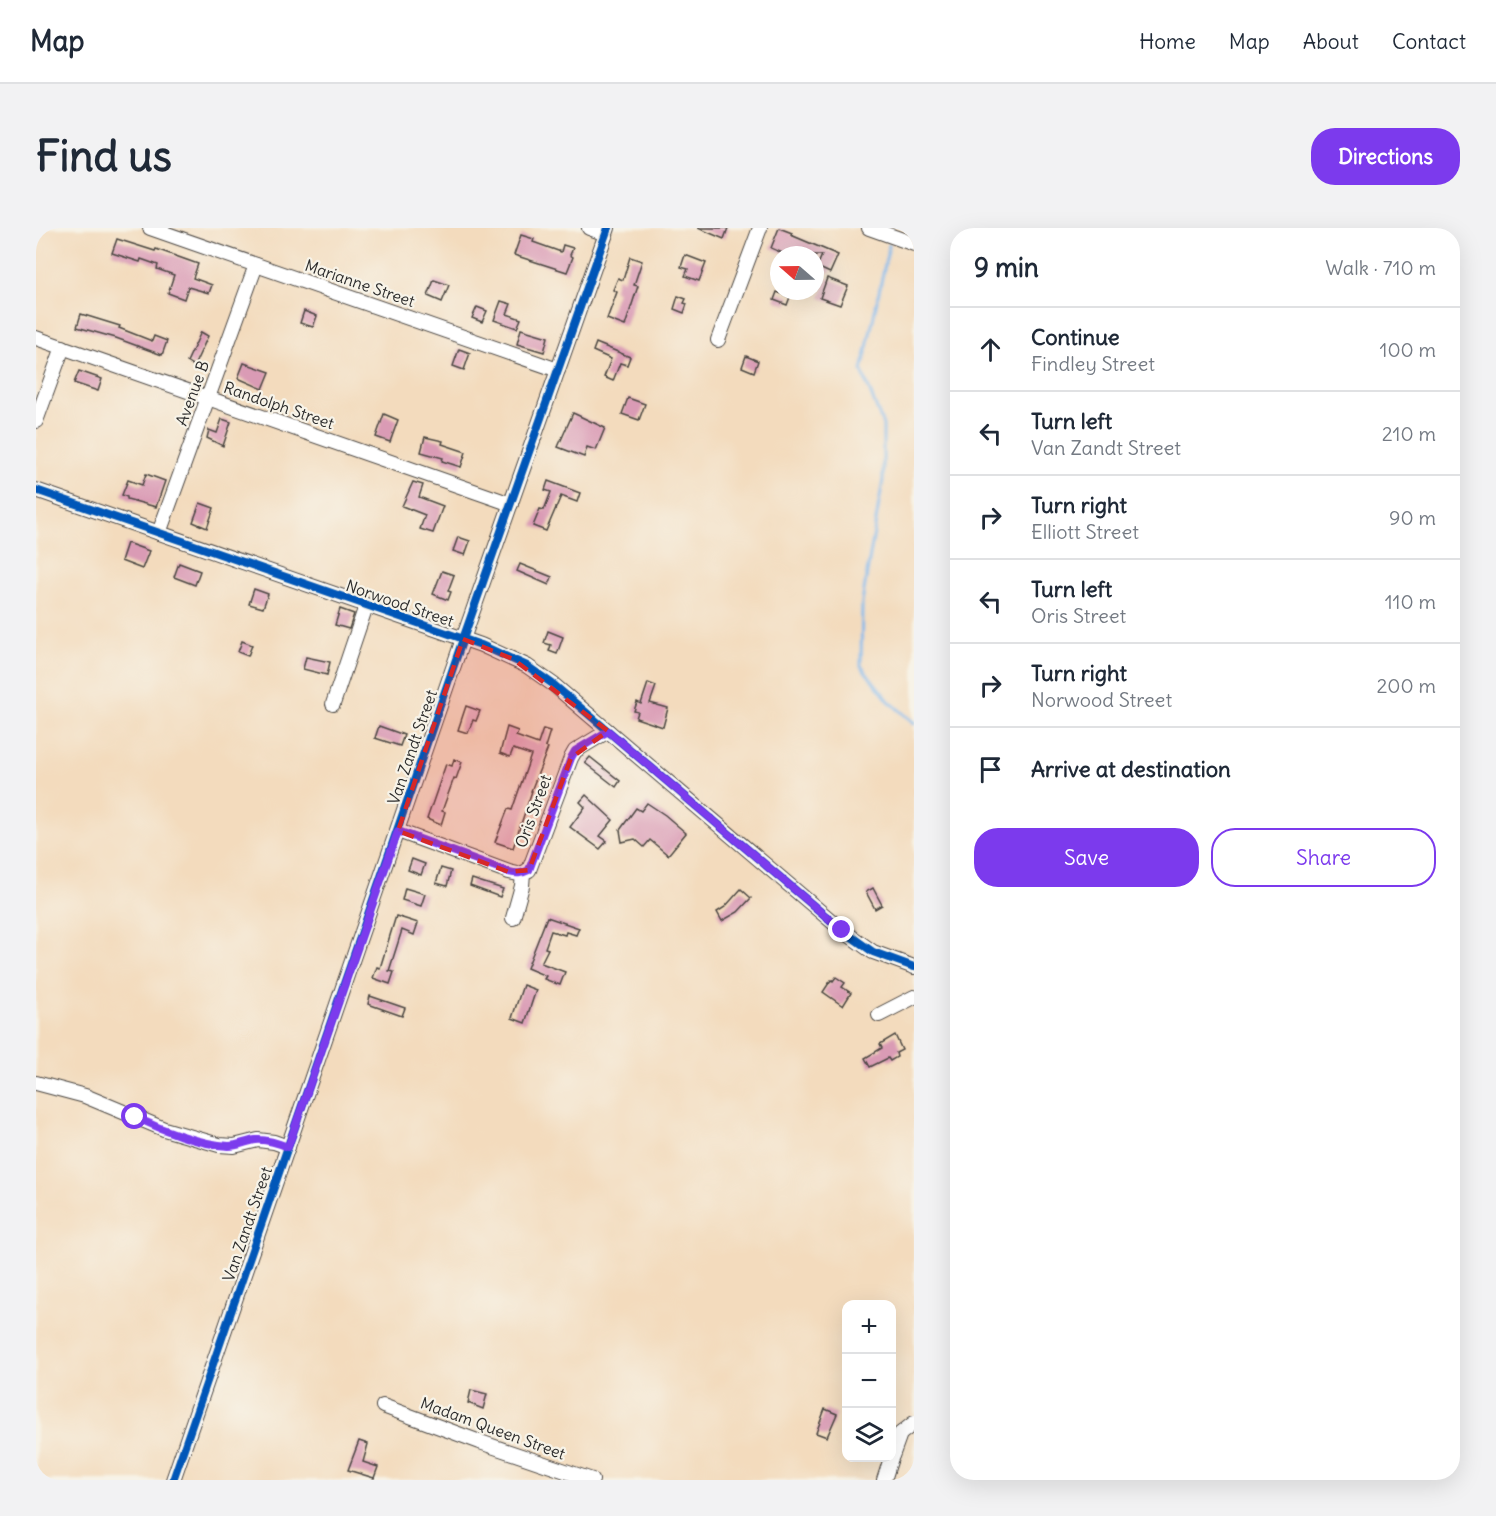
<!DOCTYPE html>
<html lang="en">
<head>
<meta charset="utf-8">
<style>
  :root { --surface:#fff; --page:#f2f2f3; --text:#1f2937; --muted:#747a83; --line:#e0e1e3; --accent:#7c3aed }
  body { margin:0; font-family:Delius,sans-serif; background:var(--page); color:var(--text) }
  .controls { position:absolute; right:18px; bottom:18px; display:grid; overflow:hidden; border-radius:12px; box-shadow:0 6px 24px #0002 }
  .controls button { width:54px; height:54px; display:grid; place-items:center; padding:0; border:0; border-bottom:2px solid var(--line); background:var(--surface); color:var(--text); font:30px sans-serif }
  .compass { position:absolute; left:734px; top:18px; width:54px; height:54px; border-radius:50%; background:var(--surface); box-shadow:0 6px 24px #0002; rotate:290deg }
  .stop { position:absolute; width:18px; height:18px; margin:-14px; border:4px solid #7c3aed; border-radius:50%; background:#fff }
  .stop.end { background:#7c3aed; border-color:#fff; box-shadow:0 2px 6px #0008 }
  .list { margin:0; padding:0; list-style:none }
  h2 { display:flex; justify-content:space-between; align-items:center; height:78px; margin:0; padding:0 24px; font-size:26px }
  h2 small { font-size:20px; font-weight:400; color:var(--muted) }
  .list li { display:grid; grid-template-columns:39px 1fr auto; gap:18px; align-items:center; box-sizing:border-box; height:84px; padding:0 24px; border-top:2px solid var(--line) }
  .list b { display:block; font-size:22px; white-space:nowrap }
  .list p { margin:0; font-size:20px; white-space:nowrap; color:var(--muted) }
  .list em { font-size:20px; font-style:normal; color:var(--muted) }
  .actions { display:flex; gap:12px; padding:18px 24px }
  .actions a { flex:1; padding:14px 0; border:2px solid var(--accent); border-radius:24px; text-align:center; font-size:21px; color:var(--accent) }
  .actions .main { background:var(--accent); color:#fff }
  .icon { flex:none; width:33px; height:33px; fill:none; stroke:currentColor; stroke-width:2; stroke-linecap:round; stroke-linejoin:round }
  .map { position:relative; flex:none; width:878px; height:1252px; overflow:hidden; border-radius:24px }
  header { display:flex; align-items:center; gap:36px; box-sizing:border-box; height:84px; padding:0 30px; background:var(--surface); border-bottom:2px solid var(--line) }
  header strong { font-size:28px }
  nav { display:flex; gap:33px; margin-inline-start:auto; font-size:21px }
  .intro { display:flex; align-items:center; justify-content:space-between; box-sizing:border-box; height:144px; padding:0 36px }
  h1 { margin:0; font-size:42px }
  .button { padding:15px 27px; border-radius:24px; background:var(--accent); color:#fff; font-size:21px; font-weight:700 }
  main { display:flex; gap:36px; padding:0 36px }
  aside { flex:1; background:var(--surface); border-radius:24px; box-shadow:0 6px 24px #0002 }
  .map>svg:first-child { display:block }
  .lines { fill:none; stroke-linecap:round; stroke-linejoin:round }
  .stream { stroke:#7ab6ec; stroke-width:3 }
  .building { fill:#da9bb5 }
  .minor-casing { stroke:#494541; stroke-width:16 }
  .minor { stroke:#fff; stroke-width:14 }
  .cycleway-casing { stroke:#f7f3e8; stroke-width:11 }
  .cycleway { stroke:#0057b8; stroke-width:8 }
  .route { stroke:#7c3aed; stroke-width:8 }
  .marked { fill:#d62828; fill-opacity:0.2; stroke:#d62828; stroke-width:4.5; stroke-dasharray:12 8; stroke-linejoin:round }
  .labels { text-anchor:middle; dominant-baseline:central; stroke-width:4.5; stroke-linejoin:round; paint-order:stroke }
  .street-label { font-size:16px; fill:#2b2b2b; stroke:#f7f3e8 }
</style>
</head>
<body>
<header>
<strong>Map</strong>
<nav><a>Home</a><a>Map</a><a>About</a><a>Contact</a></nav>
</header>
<div class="intro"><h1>Find us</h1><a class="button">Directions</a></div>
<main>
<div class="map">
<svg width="878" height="1252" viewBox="0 0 878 1252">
  <rect width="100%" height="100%" fill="#f7f3e8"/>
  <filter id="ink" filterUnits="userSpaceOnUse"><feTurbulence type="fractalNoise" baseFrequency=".0167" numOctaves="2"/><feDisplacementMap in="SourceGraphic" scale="12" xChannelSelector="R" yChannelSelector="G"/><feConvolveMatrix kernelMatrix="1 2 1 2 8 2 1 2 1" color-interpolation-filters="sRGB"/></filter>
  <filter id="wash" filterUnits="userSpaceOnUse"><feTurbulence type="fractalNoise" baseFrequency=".008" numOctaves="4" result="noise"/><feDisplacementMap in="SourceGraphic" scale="24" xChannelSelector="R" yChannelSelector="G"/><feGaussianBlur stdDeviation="1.35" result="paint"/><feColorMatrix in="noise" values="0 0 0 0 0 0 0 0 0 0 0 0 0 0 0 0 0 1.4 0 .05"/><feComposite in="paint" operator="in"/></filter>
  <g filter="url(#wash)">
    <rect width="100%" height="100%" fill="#f3dbbd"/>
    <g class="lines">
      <path class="stream" d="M853,17L826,143L847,197V252L826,374L825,438L853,473L878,495"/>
    </g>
    <g id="blocks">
      <g class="building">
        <path d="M662,0H692L688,11Z"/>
        <path d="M743,0L756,5L755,7L802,27L794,45L781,39L786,27H751L735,20Z"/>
        <path d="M485,7L498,11L497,14L525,24L527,17L537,20L534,27L537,29L531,44L478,27Z"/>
        <path d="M81,11L119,23L120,21L162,36L157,50L176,57L173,65L152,59L148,71L132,65L138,47L121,41L122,37L105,31L104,34L76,25Z"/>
        <path d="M649,27L670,35L663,53L649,48L652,41L645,39Z"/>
        <path d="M594,29L606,33L598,57L602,58L589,98L571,91L581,64L577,62L582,50L587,52Z"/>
        <path d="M791,50L812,58L804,77L784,70Z"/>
        <path d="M398,52L413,57L406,74L392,68Z"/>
        <path d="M741,64L754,69L751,77L738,72Z"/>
        <path d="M642,68L650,71L648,75L651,76L648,85L638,81Z"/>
        <path d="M465,73L475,76L471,86L485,91L481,100L458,92Z"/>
        <path d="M441,79L451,83L446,94L436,90Z"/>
        <path d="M268,83L281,88L277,99L264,95Z"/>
        <path d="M45,86L84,98L83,100L116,113L118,108L131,113L126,127L80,110L41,99Z"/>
        <path d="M485,101L512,109L508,124L481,116Z"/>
        <path d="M165,104L172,108L158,138L151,134Z"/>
        <path d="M560,115L594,129L591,137L584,135L577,153L568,149L575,131L557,123Z"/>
        <path d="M423,121L434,125L428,142L417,138Z"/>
        <path d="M710,128L722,133L718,144L706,139Z"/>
        <path d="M208,135L234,144L227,161L202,150Z"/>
        <path d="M43,143L66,151L62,163L38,155Z"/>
        <path d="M592,170L609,176L603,192L586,186Z"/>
        <path d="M537,185L569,200L560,222L551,219L548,229L522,219Z"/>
        <path d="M348,186L362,192L354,214L340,209Z"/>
        <path d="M186,191L195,194L187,218L171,210L173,202L181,205Z"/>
        <path d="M389,209L407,213L406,216L430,224L425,239L406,233L407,230L385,224Z"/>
        <path d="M110,246L129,253L120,279L91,271V269L86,267L92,252L106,257Z"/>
        <path d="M512,253L544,265L541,274L525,268L510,303L497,298L504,281L508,282L515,264L509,262Z"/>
        <path d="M377,254L387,257L383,269L407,278L397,305L384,301L389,287L366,278Z"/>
        <path d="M164,275L178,280L171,300L157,294Z"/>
        <path d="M422,309L434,313L429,327L417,323Z"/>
        <path d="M91,315L113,323L106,341L85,333Z"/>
        <path d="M143,335L164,343L159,357L138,349Z"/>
        <path d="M484,336L516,349L513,357L481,343Z"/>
        <path d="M406,343L418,347L412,363L415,364L412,372L397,366Z"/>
        <path d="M218,361L232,366L227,380L213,376Z"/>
        <path d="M304,381L318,386L313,401L299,397Z"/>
        <path d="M512,403L527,409L521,426L513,423L515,417L508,415Z"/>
        <path d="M206,413L216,417L212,428L202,424Z"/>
        <path d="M270,429L294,434L291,447L267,441Z"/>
        <path d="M612,455L620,458L614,475L632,480L627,499L600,490L602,484L598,483L601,474L605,476Z"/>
        <path d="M430,478L444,483L440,493L437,492L432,505L422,502Z"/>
        <path d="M343,498L368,507L364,518L339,510Z"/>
        <path d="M471,499L482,503L480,508L502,516L507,501L514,503L509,519L512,520L495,563H496L477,620L459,614L472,581L476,582L495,527L477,521L474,529L464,525Z"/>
        <path d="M554,529L584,553L580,559L549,535Z"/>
        <path d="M418,531L426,534L420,551L418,550L406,583L409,584L405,597L391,591L410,536L416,538Z"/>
        <path d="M550,567L577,592L564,608L571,613L564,621L534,599L549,579L544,574Z"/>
        <path d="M611,575L629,587L650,605L632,627L614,612L608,619L599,611L586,614L584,602L600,580L605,583Z"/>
        <path d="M376,631L389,636L385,647L372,642Z"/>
        <path d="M405,640L415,643L411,658L400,655Z"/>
        <path d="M436,651L467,661L464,669L434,658Z"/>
        <path d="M369,660L389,666L385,678L366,672Z"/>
        <path d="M837,660L846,677L839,681L830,664Z"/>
        <path d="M705,661L715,670L702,684L686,693L681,684L689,679Z"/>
        <path d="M360,688L382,695L378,707L366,702L353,743L358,744L354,756L337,750L341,739L344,740Z"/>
        <path d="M511,689L543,700L540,707L530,704L529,707L515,703L509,720L512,721L505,735L529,744L524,757L508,751L510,748L491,740Z"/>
        <path d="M800,749L809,755L806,759L815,765L807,778L787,764L795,752L797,753Z"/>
        <path d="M487,757L500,762L489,795L476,790Z"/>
        <path d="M334,768L369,780L366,788L332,776Z"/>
        <path d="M859,807L866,822L860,825L861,829L854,833L852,830L834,839L829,830L846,820L844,816Z"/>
        <path d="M435,1162L451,1166L447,1181L432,1175Z"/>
        <path d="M789,1181L801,1186L791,1209L780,1205Z"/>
        <path d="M323,1213L332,1216L327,1234L342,1239L338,1250L312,1242Z"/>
      </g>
    </g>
  </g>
  <g filter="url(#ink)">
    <use href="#blocks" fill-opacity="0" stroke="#494541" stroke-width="1.5"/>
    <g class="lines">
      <defs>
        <g id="minor">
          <path d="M114,0L522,142"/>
          <path d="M553,0L570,6"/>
          <path d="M833,0L878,16"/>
          <path d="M0,110L475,276"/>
          <path d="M682,112L724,0"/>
          <path d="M0,193L27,119"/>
          <path d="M0,262L445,417L491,438L518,457L806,702L837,724L878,739"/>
          <path d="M123,305L220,37"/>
          <path d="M297,476L330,378"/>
          <path d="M362,603L473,644L482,646L487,645"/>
          <path d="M477,690L486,658L487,645L493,642L535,530L539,523L572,503"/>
          <path d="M843,787L878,769"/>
          <path d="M0,855L49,868L128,901L183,917L198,918L222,912L238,914L252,919"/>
          <path d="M347,1178L444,1214L556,1252"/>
          <path d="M856,1228L864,1206L878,1195"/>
          <path d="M137,1252L427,411L572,0"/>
          <path d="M848,1252L855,1230"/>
        </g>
      </defs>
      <use href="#minor" class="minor-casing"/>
      <use href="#minor" class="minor"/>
      <defs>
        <g id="cycleway">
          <path d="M0,262L445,417L491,438L518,457L806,702L837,724L878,739"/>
          <path d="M137,1252L427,411L572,0"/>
        </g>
      </defs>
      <use href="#cycleway" class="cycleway-casing"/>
      <use href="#cycleway" class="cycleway"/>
    </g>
  </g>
  <g class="lines" filter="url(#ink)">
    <path class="route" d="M99,889C124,901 165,917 193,918C202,918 211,913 220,912C231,911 242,915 252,919L362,603L473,644C481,646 485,646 493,642L535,530L539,523L572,503L806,702"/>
  </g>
  <path class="marked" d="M427,411L477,431L572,503L535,530L493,642L473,644L362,603Z"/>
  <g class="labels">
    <g class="street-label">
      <text transform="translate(324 55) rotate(19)">Marianne Street</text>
      <text transform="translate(156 165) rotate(-70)">Avenue B</text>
      <text transform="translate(243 177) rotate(19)">Randolph Street</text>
      <text transform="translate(364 375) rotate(19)">Norwood Street</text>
      <text transform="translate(376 519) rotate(-71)">Van Zandt Street</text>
      <text transform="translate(497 583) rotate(-70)">Oris Street</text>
      <text transform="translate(211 996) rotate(-71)">Van Zandt Street</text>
      <text transform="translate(457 1200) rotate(20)">Madam Queen Street</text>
    </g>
  </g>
</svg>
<div class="controls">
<button>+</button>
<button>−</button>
<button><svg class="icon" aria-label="layers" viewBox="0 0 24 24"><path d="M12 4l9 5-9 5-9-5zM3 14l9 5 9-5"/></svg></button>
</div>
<svg class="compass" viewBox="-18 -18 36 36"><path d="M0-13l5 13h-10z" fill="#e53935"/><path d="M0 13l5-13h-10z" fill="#747a83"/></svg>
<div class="stop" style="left:99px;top:889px"></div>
<div class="stop end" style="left:806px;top:702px"></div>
</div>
<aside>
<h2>9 min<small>Walk · 710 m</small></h2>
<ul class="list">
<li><svg class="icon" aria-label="ahead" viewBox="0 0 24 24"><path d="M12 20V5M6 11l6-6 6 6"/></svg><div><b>Continue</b><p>Findley Street</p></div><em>100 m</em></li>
<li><svg class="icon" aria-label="left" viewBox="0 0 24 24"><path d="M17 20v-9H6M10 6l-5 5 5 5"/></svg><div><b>Turn left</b><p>Van Zandt Street</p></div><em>210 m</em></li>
<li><svg class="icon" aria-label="right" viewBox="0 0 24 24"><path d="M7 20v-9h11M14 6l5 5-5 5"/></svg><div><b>Turn right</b><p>Elliott Street</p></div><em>90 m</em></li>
<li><svg class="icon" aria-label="left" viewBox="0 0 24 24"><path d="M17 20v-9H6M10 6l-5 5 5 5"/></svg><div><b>Turn left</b><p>Oris Street</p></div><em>110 m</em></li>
<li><svg class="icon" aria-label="right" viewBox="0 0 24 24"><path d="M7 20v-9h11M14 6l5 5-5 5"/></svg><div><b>Turn right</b><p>Norwood Street</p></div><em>200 m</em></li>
<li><svg class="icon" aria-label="arrive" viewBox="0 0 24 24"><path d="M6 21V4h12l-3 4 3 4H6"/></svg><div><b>Arrive at destination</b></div></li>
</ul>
<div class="actions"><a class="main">Save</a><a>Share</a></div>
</aside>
</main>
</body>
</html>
